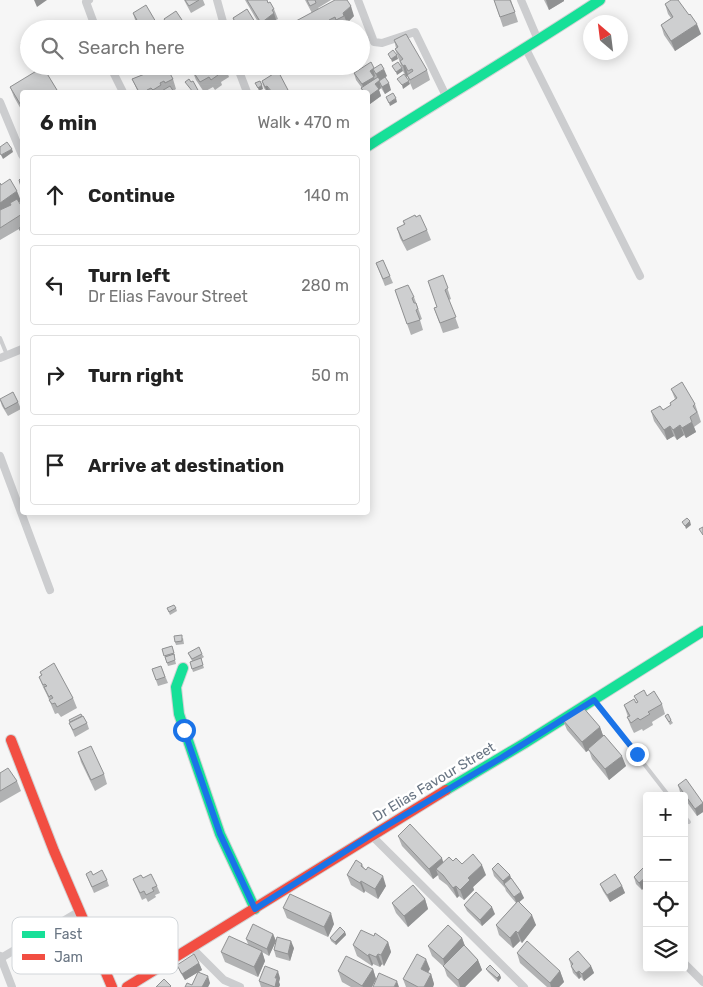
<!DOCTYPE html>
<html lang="en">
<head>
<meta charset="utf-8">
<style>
  :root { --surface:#fff; --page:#f2f2f2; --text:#222; --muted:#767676; --line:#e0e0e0 }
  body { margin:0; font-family:Rubik,sans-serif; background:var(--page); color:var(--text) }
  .controls { position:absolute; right:15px; bottom:15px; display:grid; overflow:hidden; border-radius:5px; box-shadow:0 2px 12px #0003 }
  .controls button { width:45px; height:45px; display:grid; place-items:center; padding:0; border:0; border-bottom:1px solid var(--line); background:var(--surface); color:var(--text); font:25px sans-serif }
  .compass { position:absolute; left:583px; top:15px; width:45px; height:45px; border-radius:50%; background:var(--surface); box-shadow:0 2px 12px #0003; rotate:332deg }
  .stop { position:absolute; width:15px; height:15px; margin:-11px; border:4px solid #1a73e8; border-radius:50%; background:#fff }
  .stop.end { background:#1a73e8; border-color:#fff; box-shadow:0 1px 5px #0008 }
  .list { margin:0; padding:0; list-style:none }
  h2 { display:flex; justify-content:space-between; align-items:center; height:65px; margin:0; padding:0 20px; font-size:21px }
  h2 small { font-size:16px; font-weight:400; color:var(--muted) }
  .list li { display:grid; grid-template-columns:32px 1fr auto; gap:15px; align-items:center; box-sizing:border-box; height:80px; margin:0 10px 10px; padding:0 10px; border:1px solid var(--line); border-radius:5px }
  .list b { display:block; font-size:19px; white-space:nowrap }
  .list p { margin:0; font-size:16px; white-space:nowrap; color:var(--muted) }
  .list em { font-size:16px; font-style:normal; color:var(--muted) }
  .icon { flex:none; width:28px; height:28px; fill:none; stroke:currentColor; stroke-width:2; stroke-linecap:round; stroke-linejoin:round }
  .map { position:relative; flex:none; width:703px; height:987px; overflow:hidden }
  .search { position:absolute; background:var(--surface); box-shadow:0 2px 12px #0003; left:20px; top:20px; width:350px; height:55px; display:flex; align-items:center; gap:12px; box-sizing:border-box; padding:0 18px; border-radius:28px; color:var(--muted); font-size:19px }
  .panel { position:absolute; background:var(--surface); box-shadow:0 2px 12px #0003; left:20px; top:90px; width:350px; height:425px; border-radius:5px }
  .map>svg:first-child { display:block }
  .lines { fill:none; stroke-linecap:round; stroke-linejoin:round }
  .fast-casing { stroke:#d2d3d4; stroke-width:12 }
  .jam-casing { stroke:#d2d3d4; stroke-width:12 }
  .lane { stroke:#cccdcf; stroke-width:4 }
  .street { stroke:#cccdcf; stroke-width:8 }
  .fast { stroke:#16e098; stroke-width:10 }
  .jam { stroke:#f24e42; stroke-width:10 }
  .wall { fill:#b1b2b3 }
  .shaded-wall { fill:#909192 }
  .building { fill:#cecfd0; stroke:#909192 }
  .route { stroke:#1a73e8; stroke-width:6 }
  .labels { text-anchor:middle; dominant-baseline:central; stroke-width:5; stroke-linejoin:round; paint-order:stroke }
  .street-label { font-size:14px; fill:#697583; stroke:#fff }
  .key { fill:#fff; stroke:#d2d6da; stroke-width:1 }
  .key-label { font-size:14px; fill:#697583 }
</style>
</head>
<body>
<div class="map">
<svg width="703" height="987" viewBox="0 0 703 987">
  <rect width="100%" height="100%" fill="#f6f6f6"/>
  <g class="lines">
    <defs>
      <g id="fast">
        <path d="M368,146C445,97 524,50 600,0"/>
        <path d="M183,668L176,687L179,714L220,834L255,909"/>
        <path d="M446,790L525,743L703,631"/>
      </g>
      <g id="jam">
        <path d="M11,740L54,851L112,987"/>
        <path d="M127,987L446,790"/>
      </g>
    </defs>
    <use href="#fast" class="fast-casing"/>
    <use href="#jam" class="jam-casing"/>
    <g class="lane">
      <path d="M0,338L7,355"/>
      <path d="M595,701L669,796"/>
      <path d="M684,816L689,822"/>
    </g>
    <g class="street">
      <path d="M89,0L86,2L96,29"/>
      <path d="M217,0L225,29"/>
      <path d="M358,0L374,42L382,43L415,32L446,96"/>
      <path d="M521,0L538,40"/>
      <path d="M526,49L640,276"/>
      <path d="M110,66L123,92"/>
      <path d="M237,66L247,92"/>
      <path d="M0,102L22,155"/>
      <path d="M0,358L22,349"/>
      <path d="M0,456L50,590"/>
      <path d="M371,835L524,987"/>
      <path d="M192,948L224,980L240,987"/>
      <path d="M0,956L12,987"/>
      <path d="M1,958L80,911"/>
      <path d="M684,963L703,982"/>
    </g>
    <use href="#fast" class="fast"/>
    <use href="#jam" class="jam"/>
  </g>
  <g class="wall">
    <path d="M184,0H203L205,5L191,13Z"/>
    <path d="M245,0H267L268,3L274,9L278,19L276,20L277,23L274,26L262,29Z"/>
    <path d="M305,0H331L318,8L319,9L354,16L347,23L348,26L342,29H339L338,27L336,29H291L297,24L296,21L312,13Z"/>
    <path d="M494,0H511L518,22L503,27Z"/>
    <path d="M544,0H564V1L549,10Z"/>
    <path d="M665,4L701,34L675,51L664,35L661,25L671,18L668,14Z"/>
    <path d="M247,9L258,29H238L235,25L233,18Z"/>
    <path d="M133,13L160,29H140L136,23Z"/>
    <path d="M164,19L187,29H168Z"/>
    <path d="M29,38V59L23,50L21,43Z"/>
    <path d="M394,40L427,70L430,80L413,90L407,76L406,77L403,71L395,49L396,48Z"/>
    <path d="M36,66H49L51,71L47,74L58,92H22V111L14,97L10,87L38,71Z"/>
    <path d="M225,66L229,77L221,82L222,85L215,90L213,87L204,92L196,80L192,70Z"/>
    <path d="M374,68L387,76L380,80L391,90L385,94L381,88L379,90L381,96L370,104L368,100V92H363L361,88H362L356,80L354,73Z"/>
    <path d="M155,70L173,79L176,89L173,91L174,92H138L132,79Z"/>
    <path d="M262,81L288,90L289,92H267L264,88Z"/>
    <path d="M0,183L1,185L21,201L19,202L22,207V236L19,229L0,240Z"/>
    <path d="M403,221L427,230L431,240L407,251L400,238L397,228L404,225Z"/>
    <path d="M383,260L393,283L385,286L376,263Z"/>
    <path d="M443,275L451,299L449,300L459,328L443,333L434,308L437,307Z"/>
    <path d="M395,290L414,297L422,319L420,320L423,330L411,335Z"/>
    <path d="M671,389L695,404L701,422L694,427L696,432L686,438L684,435L677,440L674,436L667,440L654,421L651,411L663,410L671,405L670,403L675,399Z"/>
    <path d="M0,400L18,402L21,409L8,416L2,406Z"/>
    <path d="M167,608H176L177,611L170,615Z"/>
    <path d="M183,638L184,644L176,645L175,642Z"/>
    <path d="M172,646L175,656H174L176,664L168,666L162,649Z"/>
    <path d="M188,653L202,654L204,657L201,659L204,668L193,672L190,662L192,661Z"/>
    <path d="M161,666L168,683L158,686L152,669Z"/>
    <path d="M40,672L73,698L77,708L61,717L58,713L55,714L47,695L43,687L39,677L41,675Z"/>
    <path d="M634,696H647L662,704L665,714L652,722L653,725L643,731L642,729L634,733L631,727L627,717H628L624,705L637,702Z"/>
    <path d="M665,716L671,720L673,723L670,725Z"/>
    <path d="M563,720L600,727L603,736L626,766L609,780L592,759L589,750L586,752L567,730Z"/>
    <path d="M69,723H87L89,729L75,737Z"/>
    <path d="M78,752L104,774L107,784L95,791L81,762Z"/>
    <path d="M0,773L17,781L21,791L0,803Z"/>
    <path d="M678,785L703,803V812L697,816L684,798V796H683L680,792Z"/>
    <path d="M398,836L443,862L453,861L462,864L486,875L473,887L474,890L464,900L459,896L457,898L447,885L439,879L438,875L433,879L402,846Z"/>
    <path d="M362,864L364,868L386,886L378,899L365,891L364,893L351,885L347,875Z"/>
    <path d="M643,868L642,890L636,884L634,877Z"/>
    <path d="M492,869L510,875L511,878L521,892L524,898L519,902L536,925L522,943L520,941L513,948L499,935L496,925L516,903L506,891L505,888L494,876Z"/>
    <path d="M86,874L93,875L107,880L109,886L94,893Z"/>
    <path d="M143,878L157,886L160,893L155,895L156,897L148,902L146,898L142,900L133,879Z"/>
    <path d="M600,884L622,886L625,893L610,902L603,891Z"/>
    <path d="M425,899L428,909L408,927L396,913L392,903Z"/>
    <path d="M464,905L495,914L482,926L467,911Z"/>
    <path d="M283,908L334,924L328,937L287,918Z"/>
    <path d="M345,932L346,935L336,945L331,941L330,938Z"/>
    <path d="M273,934L276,941L269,956L262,952L265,961L258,977L225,962L221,952L248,944L246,939Z"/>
    <path d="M374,936L388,942L391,952L384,966L382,964L380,967L373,964L372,966L357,956L353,945Z"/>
    <path d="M462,938L465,946L478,960L482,970L465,987H458L447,976L444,967L432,956L428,946Z"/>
    <path d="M294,948L290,961L276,957L274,950Z"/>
    <path d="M517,953L560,971L564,982L559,987H547L520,963Z"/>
    <path d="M569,959L591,966L594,973L584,981L581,977L579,979L573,973Z"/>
    <path d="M199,963L202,970L198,972L210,983L208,987H185L192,985L198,972L185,980L180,972L177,965Z"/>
    <path d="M373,969L376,979L372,987H351L342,982L338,971Z"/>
    <path d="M430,969L428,973L431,974L434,984L433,987H406L403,979Z"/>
    <path d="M486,969L500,975L501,978L498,982L488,972Z"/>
    <path d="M280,978L279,982L280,985L279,987H261L259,981Z"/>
  </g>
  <g class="shaded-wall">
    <path d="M34,0H47L37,7Z"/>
    <path d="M546,0H564V1L549,10Z"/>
    <path d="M351,6L354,16L347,23L343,13Z"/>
    <path d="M274,13L277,23L271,29H263L261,23Z"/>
    <path d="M697,24L701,34L675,51L671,41Z"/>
    <path d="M397,55L398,59L392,62L391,59Z"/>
    <path d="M405,65L408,75L406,77L403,66Z"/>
    <path d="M402,68L403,71L397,75L396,72Z"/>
    <path d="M373,69L375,76L374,77L376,83L380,80L389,83L391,90L385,94L382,87L379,81L381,88L379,90L381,96L370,104L362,84L370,71Z"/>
    <path d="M384,69L387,76L379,81L376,74Z"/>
    <path d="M409,81L410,84L403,89L402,85Z"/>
    <path d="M262,85L263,89L259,91L258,88Z"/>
    <path d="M267,86L270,92H267L265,87Z"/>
    <path d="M396,98L397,102L390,106L389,103Z"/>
    <path d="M12,149L13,152L3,159L1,155Z"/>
    <path d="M17,191L21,201L12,207L0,210V203Z"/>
    <path d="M692,422L696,432L686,438L682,428Z"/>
    <path d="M680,425L684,435L677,440L673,430Z"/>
    <path d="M670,426L674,436L667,440L664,430Z"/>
    <path d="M690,521L691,525L686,529L685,526Z"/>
    <path d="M600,727L604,738L588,749L589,750L586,752L582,742Z"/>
    <path d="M622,756L626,766L609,780L605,769Z"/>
    <path d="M703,803V812L697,816L695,809Z"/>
    <path d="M442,858L445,868L436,869L438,875L433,879L429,869Z"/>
    <path d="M482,865L486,875L473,887L474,890L464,900L460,890L468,878Z"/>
    <path d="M510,875L512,882L504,885L503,881Z"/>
    <path d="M383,876L386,886L378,899L375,889Z"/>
    <path d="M647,876V885L642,890L639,883Z"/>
    <path d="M361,881L365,891L364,893L360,883Z"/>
    <path d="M456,886L459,896L457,898L453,888Z"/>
    <path d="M622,886L625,893L610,902L607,895Z"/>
    <path d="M521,892L524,898L517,904L514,897Z"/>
    <path d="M425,899L428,909L408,927L404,916Z"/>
    <path d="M492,907L495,914L482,926L480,920Z"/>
    <path d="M331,913L334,924L328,937L324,927Z"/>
    <path d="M532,915L536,925L522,943L518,933Z"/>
    <path d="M516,931L520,941L513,948L510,938Z"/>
    <path d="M345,932L346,935L336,945L335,942Z"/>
    <path d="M273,934L276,941L269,956L267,949Z"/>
    <path d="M462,938L466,949L446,969L443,959Z"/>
    <path d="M291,941L294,948L290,961L288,954Z"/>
    <path d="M388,942L391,952L384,966L381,955Z"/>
    <path d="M262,951L265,961L258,977L254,967Z"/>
    <path d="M369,954L373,964L372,966L368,956Z"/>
    <path d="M378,954L382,964L380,967L376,957Z"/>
    <path d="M426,959L430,969L424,979L421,969Z"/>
    <path d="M478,960L482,970L465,987H460L458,980Z"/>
    <path d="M199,963L202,970L185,980L182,974Z"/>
    <path d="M591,966L594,973L584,981L582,974Z"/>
    <path d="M373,969L376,979L372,987H363L362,986Z"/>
    <path d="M278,971L280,978L279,982L280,985L279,987H275V978Z"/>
    <path d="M560,971L564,982L559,987H551L550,983Z"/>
    <path d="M579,971L581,977L579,979L576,973Z"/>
    <path d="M431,974L434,984L433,987H424Z"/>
    <path d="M500,975L501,978L498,982L497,978Z"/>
    <path d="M208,976L210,983L208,987H202Z"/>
    <path d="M397,981L399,987H394Z"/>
  </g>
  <g class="building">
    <path d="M185,0H199L189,6Z"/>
    <path d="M247,0H267L268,3L270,2L274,9L272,10L274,13L261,23Z"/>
    <path d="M307,0H315L316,3L310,6Z"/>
    <path d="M335,0H347L351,6L343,13L344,16L336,20L335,17L329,20L330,23L323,27L322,25L316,29H292L291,27L297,24L296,21Z"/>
    <path d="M494,0H510L515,12L500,17Z"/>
    <path d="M671,0H678L689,15L690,14L697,24L671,41L661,25L673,17L665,4Z"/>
    <path d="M146,5L160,29H142L133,13Z"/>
    <path d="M247,9L258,27L255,29H239L233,18Z"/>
    <path d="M176,11L186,26L182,29H170L164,19Z"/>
    <path d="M272,23L275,29H262Z"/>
    <path d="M406,34L427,70L410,80L407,75L413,71L412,69L408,71L405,65L403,66L400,61L403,59L395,49L398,47L394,40Z"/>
    <path d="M29,38V52L27,53L21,43Z"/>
    <path d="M393,50L397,55L391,59L388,54Z"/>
    <path d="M371,62L374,68L370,71L374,77L362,84L354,73Z"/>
    <path d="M398,62L402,68L396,72L392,66Z"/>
    <path d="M381,64L384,69L376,74L373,69Z"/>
    <path d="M36,66H49L50,68L45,71L43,67L38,70Z"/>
    <path d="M156,66H166L173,79L165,83L164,81L160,83L161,85L153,90L151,88L147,90L148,92H139L132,79L155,70Z"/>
    <path d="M198,66H225V67L217,72L218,75L211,80L209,77L200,82L192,70Z"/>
    <path d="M43,67L57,90L53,92H22V107L10,87Z"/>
    <path d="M278,71L288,90L284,92H272L267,86L265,87L262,81Z"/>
    <path d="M404,74L409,81L402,85L397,79Z"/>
    <path d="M378,77L380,80L375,84L379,89L368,97V92H364L361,88Z"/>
    <path d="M385,77L389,83L382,87L379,81Z"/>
    <path d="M189,79L191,82L193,81L199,92H193L185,82Z"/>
    <path d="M260,81L262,85L258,88L255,83Z"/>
    <path d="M170,86L174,92H160Z"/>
    <path d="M393,93L396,98L389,103L386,97Z"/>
    <path d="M7,142L12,149L1,155L0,153V147Z"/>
    <path d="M21,178L22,181V190L19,180Z"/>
    <path d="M10,179L17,191L0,203V183L1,185Z"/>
    <path d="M17,199L22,207V214L0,228V210L11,205L10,203Z"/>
    <path d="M415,215L416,217L420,215L427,230L403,241L397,228L405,224L403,221Z"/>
    <path d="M22,226V234L19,228Z"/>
    <path d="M383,260L390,276L383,279L376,263Z"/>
    <path d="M443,275L448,288L445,290L456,317L440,323L434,308L437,307L428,281Z"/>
    <path d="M408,285L414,297L412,298L414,303H416L418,309L416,310L420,320L407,324L395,290Z"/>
    <path d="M682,382L695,404L693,406L697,412L690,417L692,422L682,428L680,425L673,430L670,426L664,430L651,411L660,406L663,410L671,405L670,403L677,398L671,389Z"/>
    <path d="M13,392L18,402L5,409L0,399Z"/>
    <path d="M687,518L690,521L685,526L682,522Z"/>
    <path d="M703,527V535L699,529Z"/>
    <path d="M174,605L176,608L169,612L167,608Z"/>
    <path d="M182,635V641L175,642L174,636Z"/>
    <path d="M172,646L174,653L164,656L162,649Z"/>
    <path d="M199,647L202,654L192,659L188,653Z"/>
    <path d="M174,654L175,660L167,663L165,657Z"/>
    <path d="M201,658L203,665L192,669L190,662Z"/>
    <path d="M54,663L73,698L57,707L55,703L52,704L49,700L53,698L51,695L49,697L44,687L47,686L45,684L43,685L39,677L42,675L40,672Z"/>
    <path d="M161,666L165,677L156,680L152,669Z"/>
    <path d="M644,690L647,696L654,691L662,704L648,712L650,714L640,720L638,718L631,723L627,717L630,716L624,705L634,699L636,703L638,702L634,696Z"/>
    <path d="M581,705L600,727L582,742L563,720Z"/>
    <path d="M81,714L82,716L70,722L69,720Z"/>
    <path d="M668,714L671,720L669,722L665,716Z"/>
    <path d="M83,716L87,723L73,730L69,723Z"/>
    <path d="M604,735L622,756L605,769L588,749Z"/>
    <path d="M91,746L104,774L91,780L78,752Z"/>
    <path d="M8,768L17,781L0,791V773Z"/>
    <path d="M686,779L703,803L695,809L678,785Z"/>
    <path d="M410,824L442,858L429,869L398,836Z"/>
    <path d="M473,854L482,865L468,878L470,880L460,890L456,886L453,888L443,875L436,869L449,857L453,861L456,858L462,864Z"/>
    <path d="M356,860L362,864L361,866L366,870L368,867L383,876L375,889L361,881L360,883L347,875Z"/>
    <path d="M498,863L510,875L503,881L492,869Z"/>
    <path d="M643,868L647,871V876L639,883L634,877Z"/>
    <path d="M102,870L107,880L92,887L86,874L91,871L93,875Z"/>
    <path d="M151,874L157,886L152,888L154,891L146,895L144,891L140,893L133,879L141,875L143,878Z"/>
    <path d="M615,874L622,886L607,895L600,884Z"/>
    <path d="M511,878L521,892L514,897L504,884Z"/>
    <path d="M413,885L425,899L404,916L392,903Z"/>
    <path d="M476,892L492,907L480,920L464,905Z"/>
    <path d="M290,894L331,913L324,927L283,908Z"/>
    <path d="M518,901L532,915L518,933L516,931L510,938L496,925Z"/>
    <path d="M253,924L273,934L267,949L246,939Z"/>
    <path d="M448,925L462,938L443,959L428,946Z"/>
    <path d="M340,927L345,932L335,942L330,938Z"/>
    <path d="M361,930L374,936L375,933L388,942L381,955L378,954L376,957L369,954L368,956L353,945Z"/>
    <path d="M229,936L262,951L254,967L221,952Z"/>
    <path d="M277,937L291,941L288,954L274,950Z"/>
    <path d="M527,941L560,971L550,983L517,953Z"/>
    <path d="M464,945L478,960L458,980L443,966Z"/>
    <path d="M578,951L591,966L582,974L579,971L576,973L571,966L573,964L569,959Z"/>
    <path d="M194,954L199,963L182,974L177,965Z"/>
    <path d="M417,954L426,959L421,969L431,974L424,987H418L403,979Z"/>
    <path d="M346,956L373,969L362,986L338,971Z"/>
    <path d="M490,965L500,975L497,978L486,969Z"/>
    <path d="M265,966L278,971L275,978H277L275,987L259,981Z"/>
    <path d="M198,972L208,976L202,987H185L187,983L192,985Z"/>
    <path d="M379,973L397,981L394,987H373Z"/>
    <path d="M164,979L171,986L170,987H156Z"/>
  </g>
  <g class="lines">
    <path class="route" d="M184,730L220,834L255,909L371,835L501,758L594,700L637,754"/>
  </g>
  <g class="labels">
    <g class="street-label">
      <text transform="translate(434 782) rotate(-31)">Dr Elias Favour Street</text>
    </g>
  </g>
  <rect x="12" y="917" width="166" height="57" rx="8" class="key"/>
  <rect x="22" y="931" width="23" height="7" fill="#16e098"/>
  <rect x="22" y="954" width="23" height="6" fill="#f24e42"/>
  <g class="key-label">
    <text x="54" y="939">Fast</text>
    <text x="54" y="962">Jam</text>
  </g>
</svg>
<div class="controls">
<button>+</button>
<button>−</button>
<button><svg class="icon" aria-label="locate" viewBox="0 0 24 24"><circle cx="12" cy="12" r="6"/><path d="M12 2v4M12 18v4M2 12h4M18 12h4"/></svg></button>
<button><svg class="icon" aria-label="layers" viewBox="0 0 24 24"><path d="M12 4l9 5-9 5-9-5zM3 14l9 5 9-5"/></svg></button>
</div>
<svg class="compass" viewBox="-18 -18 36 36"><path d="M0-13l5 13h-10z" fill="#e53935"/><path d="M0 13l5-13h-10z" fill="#767676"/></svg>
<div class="stop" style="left:184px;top:730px"></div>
<div class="stop end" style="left:637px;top:754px"></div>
<div class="search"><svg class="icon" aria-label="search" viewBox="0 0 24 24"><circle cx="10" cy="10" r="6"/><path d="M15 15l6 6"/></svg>Search here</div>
<section class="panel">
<h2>6 min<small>Walk · 470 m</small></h2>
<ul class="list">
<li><svg class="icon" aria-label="ahead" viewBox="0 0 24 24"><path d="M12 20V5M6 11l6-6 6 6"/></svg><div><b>Continue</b></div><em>140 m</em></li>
<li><svg class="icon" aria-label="left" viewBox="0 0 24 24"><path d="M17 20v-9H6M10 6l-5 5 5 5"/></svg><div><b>Turn left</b><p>Dr Elias Favour Street</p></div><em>280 m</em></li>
<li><svg class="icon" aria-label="right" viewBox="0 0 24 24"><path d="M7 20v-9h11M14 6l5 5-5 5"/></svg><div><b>Turn right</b></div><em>50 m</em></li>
<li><svg class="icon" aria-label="arrive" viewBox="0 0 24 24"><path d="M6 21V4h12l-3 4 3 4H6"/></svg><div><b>Arrive at destination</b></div></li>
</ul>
</section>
</div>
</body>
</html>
